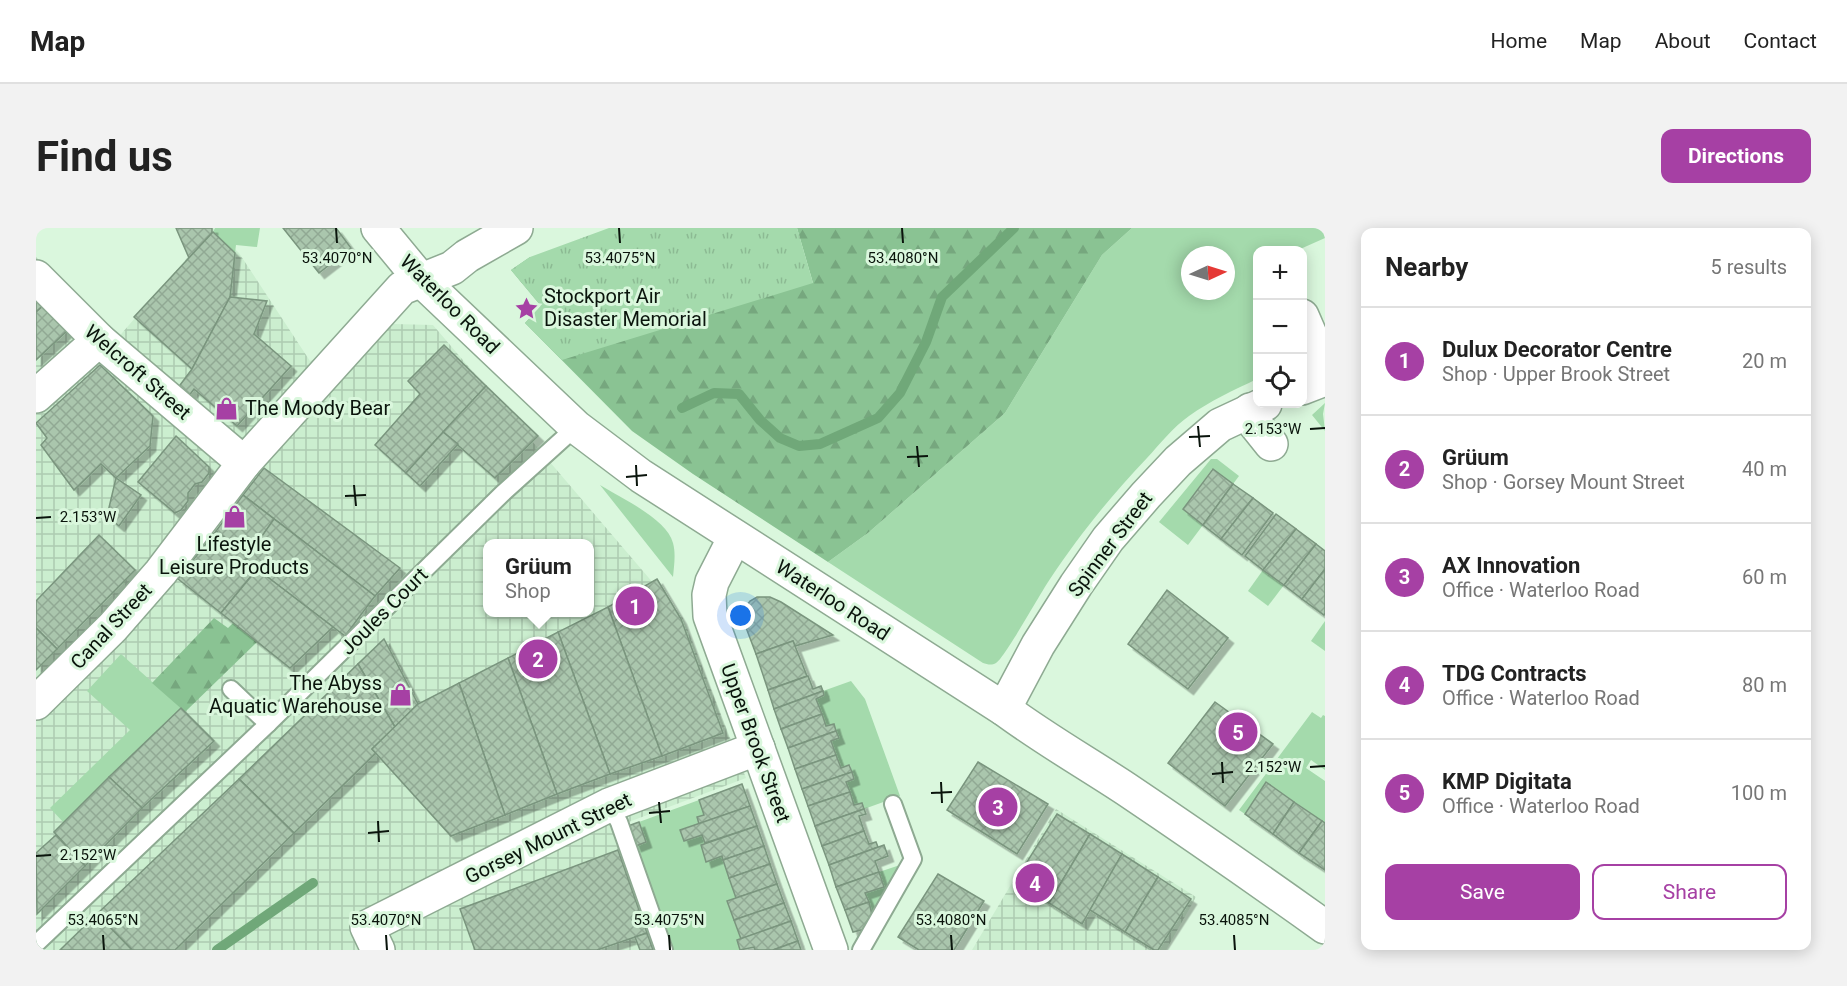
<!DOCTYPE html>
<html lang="en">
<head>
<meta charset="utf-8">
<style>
  :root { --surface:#fff; --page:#f2f2f2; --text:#222; --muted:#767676; --line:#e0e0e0; --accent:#a640a4 }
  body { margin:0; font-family:Roboto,sans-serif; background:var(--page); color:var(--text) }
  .controls { position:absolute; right:18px; top:18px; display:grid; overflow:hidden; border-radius:12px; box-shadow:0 3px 15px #0003 }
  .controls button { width:54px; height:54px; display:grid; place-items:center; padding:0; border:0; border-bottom:2px solid var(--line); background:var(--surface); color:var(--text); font:30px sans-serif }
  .compass { position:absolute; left:1145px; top:18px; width:54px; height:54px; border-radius:50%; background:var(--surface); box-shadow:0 3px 15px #0003; rotate:86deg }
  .you { position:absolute; left:705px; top:388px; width:21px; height:21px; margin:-15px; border:4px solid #fff; border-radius:50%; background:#1a73e8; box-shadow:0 0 0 9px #1a73e833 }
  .badge { display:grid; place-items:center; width:39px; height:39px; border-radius:50%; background:var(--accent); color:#fff; font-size:20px; font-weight:700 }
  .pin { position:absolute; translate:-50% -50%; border:3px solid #fff; box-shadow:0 2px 6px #0006 }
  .popup { position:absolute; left:447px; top:311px; width:111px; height:78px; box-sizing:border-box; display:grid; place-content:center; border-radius:12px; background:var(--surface); filter:drop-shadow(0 2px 4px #0005); font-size:20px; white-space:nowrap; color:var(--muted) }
  .popup b { font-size:22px; color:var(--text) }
  .popup::after { content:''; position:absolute; left:50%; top:100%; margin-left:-12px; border:12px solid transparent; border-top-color:var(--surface) }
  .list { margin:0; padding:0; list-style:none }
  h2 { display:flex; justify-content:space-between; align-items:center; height:78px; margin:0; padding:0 24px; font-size:26px }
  h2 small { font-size:20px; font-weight:400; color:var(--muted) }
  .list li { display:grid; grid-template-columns:39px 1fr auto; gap:18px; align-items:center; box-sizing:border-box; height:108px; padding:0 24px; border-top:2px solid var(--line) }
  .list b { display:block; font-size:22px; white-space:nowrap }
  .list p { margin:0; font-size:20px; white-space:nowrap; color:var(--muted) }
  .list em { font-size:20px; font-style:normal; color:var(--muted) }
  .actions { display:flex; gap:12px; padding:18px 24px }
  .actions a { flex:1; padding:14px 0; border:2px solid var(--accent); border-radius:12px; text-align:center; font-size:21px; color:var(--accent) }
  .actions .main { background:var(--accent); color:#fff }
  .icon { flex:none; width:33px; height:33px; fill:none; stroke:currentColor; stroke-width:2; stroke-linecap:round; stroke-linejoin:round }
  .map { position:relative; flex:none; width:1289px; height:722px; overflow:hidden; border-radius:12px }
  header { display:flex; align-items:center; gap:36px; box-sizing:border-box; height:84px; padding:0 30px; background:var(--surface); border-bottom:2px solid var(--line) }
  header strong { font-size:28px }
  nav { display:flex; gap:33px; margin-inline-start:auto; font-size:21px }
  .intro { display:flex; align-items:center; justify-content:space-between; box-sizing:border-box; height:144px; padding:0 36px }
  h1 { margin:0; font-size:42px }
  .button { padding:15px 27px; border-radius:12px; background:var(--accent); color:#fff; font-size:21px; font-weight:700 }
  main { display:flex; gap:36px; padding:0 36px }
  aside { flex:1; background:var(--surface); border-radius:12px; box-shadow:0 3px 15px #0003 }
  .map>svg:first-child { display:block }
  .industrial { fill:url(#industrial-grid); fill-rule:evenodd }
  .green { fill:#a4daac; fill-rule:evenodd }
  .forest { fill:url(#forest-firs) }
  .park { fill:url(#park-tufts) }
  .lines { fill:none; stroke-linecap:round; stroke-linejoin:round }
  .stream { stroke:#70a879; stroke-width:10 }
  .building { fill:url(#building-cross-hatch); stroke:#7a957e; stroke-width:1.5; filter:url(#shadow) }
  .lane-casing { stroke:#8eaa92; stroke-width:20 }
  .street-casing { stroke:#8eaa92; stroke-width:36 }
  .secondary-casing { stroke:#8eaa92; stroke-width:36 }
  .lane { stroke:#fff; stroke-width:16 }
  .street { stroke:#fff; stroke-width:33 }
  .secondary { stroke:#fff; stroke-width:33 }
  .ticks { fill:none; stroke:#0a140c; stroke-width:2 }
  .labels { text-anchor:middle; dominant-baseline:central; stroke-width:6; stroke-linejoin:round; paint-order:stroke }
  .poi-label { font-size:20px; fill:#0a140c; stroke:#daf7dd; text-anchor:start }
  .street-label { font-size:20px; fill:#0a140c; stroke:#daf7dd }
  .ticks-label { font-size:15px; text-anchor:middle; fill:#0a140c; stroke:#daf7dd; stroke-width:6; stroke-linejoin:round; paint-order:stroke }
</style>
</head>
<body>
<header>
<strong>Map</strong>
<nav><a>Home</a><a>Map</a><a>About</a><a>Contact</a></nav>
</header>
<div class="intro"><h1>Find us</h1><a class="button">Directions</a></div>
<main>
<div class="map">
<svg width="1289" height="722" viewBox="0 0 1289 722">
  <defs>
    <pattern id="industrial-grid" width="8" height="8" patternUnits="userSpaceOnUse" patternTransform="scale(1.5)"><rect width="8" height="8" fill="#cbeecf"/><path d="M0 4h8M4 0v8" fill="none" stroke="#adcbb1"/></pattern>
    <pattern id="forest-firs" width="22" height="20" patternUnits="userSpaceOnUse" patternTransform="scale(1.5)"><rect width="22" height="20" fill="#8ac393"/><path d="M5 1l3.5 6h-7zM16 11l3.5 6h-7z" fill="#76a77e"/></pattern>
    <pattern id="park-tufts" width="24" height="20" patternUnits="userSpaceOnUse" patternTransform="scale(1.5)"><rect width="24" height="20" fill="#a4daac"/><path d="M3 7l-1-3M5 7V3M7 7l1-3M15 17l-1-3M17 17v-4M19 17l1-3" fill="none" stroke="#8cba93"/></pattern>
    <pattern id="building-cross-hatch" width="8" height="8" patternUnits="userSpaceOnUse" patternTransform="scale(1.5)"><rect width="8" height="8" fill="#aac6ad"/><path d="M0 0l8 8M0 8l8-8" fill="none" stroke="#91a994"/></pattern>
    <filter id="shadow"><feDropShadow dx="5.5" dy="5.5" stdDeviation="0" flood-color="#0004"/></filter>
  </defs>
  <rect width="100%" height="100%" fill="#daf7dd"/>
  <g class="industrial">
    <path d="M177,0L203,25L274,133L357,96L397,97L647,390L710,550L590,595L621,722H0V29L80,112ZM451,316H553V384H451Z"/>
    <path d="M1020,581L1160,669L1130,722H936Z"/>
  </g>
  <g class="green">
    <path d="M179,0H224L221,19L200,17L199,25L177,4Z"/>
    <path d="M1096,0H1289V10L1262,22H1222L1221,151C1198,162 1174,173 1153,188C1137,199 1124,216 1111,230C1074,269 1044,306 1014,351C1005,364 968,431 960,435C955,438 951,436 947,435L792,334L832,305L969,185L1066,27ZM1154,27H1190V63H1154Z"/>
    <path d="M1289,175L1287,186L1289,203L1276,187Z"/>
    <path d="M1175,231H1181L1203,248L1197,256L1176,241L1147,281L1167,297L1152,317L1123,294Z"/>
    <path d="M564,257C585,270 631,291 637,315C640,326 638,338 637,349Z"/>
    <path d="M1227,342L1248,357L1232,378L1212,363Z"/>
    <path d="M1289,393V423L1275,413Z"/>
    <path d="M85,426L145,480L28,595L14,580L94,502L51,463Z"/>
    <path d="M815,453L829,471L864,568L828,581L826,575L818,577L810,554L818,551L814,537L805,540L795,513L802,510L798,496L790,498L780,471L788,467L787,463Z"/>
    <path d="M1276,484L1285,490L1287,487L1289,488V542L1275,532L1270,540L1289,553V595L1230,554L1209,586L1203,582Z"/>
    <path d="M663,572L668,587L661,589L663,596L644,603L648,613L666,607L669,615L665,617L670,633L686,628L700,670L691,673L705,711L701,712L704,722H635L600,618L610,614L603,594Z"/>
    <path d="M864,637L836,687L829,665L848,659L843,644Z"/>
  </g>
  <g class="forest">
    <path d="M761,0H1096L1066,27L969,185L832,305L792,334L657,246L596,203L489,95L505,78L475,42L494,29L777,55Z"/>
    <path d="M178,390L192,400L197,395L221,414L149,484L116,455Z"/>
  </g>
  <path class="park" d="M573,0H761L777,55L526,132L489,95L505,78L475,42L494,29Z"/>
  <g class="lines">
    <g class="stream">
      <path d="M646,180L678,165L703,166L724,192L744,210L763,218L784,216L842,190L864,165L890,114L906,69L978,0"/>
      <path d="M181,722L277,655"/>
    </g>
  </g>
  <g class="building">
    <path d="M140,0H176V5L153,30Z"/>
    <path d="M247,0H300L315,20L283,45Z"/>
    <path d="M177,4L199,25L194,69L156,141L98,89Z"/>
    <path d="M0,69L8,77L0,84Z"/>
    <path d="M194,69L231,73L218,106L255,138L201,198L158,161L152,169L141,161L156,141Z"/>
    <path d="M8,77L33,101L0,132V84Z"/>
    <path d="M408,117L450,158L370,245L339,217L384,166L372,153Z"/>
    <path d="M64,137L117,188L114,218L80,250L65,236L38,262L5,217L11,210L0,195Z"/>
    <path d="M450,158L502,208L459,250L407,204Z"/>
    <path d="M407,204L422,216L384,258L370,245Z"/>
    <path d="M140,208L173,239V245L166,254L159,256L152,265V273L145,282L139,285L102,254Z"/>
    <path d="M228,240L364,340L339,368L207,267Z"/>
    <path d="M1177,241L1197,256L1167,297L1147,281Z"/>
    <path d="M80,250L105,267L83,298L71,288Z"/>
    <path d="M1197,256L1217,270L1185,311L1167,297Z"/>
    <path d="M207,267L238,291L213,328L180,303Z"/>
    <path d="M1217,270L1237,285L1206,327L1185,311Z"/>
    <path d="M1240,286L1260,301L1227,342L1209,328Z"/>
    <path d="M238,291L339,368L309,408L209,332Z"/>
    <path d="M1260,301L1280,316L1248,357L1227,342Z"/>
    <path d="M180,303L213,328L209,332L221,341L185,385L142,351Z"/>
    <path d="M63,307L99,342L21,421L0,400V373Z"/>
    <path d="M1280,316L1289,323V341L1266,371L1248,357Z"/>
    <path d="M221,341L297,399L254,440L185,385Z"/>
    <path d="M1289,341V385L1288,387L1266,371Z"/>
    <path d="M621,351L645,391L687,505L626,528L572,379Z"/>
    <path d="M1131,362L1192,410L1152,461L1092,416Z"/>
    <path d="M721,369H734L745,374L797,407L759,418L757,413L720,426L706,389L708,381L714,373Z"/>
    <path d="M572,379L626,528L574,546L522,404Z"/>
    <path d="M0,400L21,421L0,442Z"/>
    <path d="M522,404L574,546L521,566L472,430Z"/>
    <path d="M348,411L382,476L359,499L322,436Z"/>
    <path d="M757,413L771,448L732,462L720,426Z"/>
    <path d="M472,430L521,566L469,587L423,455Z"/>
    <path d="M322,436L359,499L336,521L340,525L258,605L203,551Z"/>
    <path d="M772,448L777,461L785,458L787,463L738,481L732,462Z"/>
    <path d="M423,455L469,587L415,608L336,521L382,476Z"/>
    <path d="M787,463L788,467L780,471L786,486L745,501L738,481Z"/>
    <path d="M1179,474L1237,516L1189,578L1132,535Z"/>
    <path d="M145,480L178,513L106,580L73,549Z"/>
    <path d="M786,486L790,498L798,496L800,503L752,520L745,501Z"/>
    <path d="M800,503L803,510L795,513L800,527L759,541L752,520Z"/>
    <path d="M800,527L805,540L813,537L816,544L766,561L759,541Z"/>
    <path d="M942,534L1012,576L981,626L911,582Z"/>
    <path d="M816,544L818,551L810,554L814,564L772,578L766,561Z"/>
    <path d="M73,549L106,580L49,638L18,604Z"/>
    <path d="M203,551L258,605L139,722H96L61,686Z"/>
    <path d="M1230,554L1258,574L1237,606L1209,586Z"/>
    <path d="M706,556L714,578L663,596L661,589L668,587L663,572Z"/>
    <path d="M814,564L818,577L826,575L828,581L779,598L772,578Z"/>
    <path d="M1258,574L1286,593L1263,625L1237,606Z"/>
    <path d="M714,578L721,598L669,615L666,607L648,613L644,602Z"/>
    <path d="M828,581L830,586L823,588L828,603L786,618L779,598Z"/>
    <path d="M1021,586L1054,606L1013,675L979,653Z"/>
    <path d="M1286,593L1289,595V642L1263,625Z"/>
    <path d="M603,594L610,614L600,618L592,598Z"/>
    <path d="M721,598L728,618L687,632L686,628L670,634L665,617Z"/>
    <path d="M828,603L833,616L840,614L842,619L793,637L786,618Z"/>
    <path d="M1054,606L1086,626L1046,696L1013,675Z"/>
    <path d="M20,607L49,638L1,686L0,625Z"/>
    <path d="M848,617L852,628L839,633L843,644L800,659L793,637Z"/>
    <path d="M728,618L734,636L693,650L687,632Z"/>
    <path d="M582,622L611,705L561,722H439L424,681Z"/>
    <path d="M1086,626L1122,649L1089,704L1054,682Z"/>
    <path d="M734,636L741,656L700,670L693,650Z"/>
    <path d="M843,644L848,659L829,665L833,674L809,682L800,659Z"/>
    <path d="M902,646L948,673L918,722H883L862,709Z"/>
    <path d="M1122,649L1155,671L1122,722H1118L1089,704Z"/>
    <path d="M741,656L748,675L698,692L691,673Z"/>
    <path d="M833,674L836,687L829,701L817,704L809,682Z"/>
    <path d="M748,675L755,693L705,711L698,692Z"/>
    <path d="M61,686L96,722H24Z"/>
    <path d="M755,693L762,713L737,722H719L718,719L704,722L701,712Z"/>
    <path d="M611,705L617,722H604L599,709Z"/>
    <path d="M762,713L765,722H737Z"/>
  </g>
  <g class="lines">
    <defs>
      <g id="lane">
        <path d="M195,461L232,496"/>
        <path d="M573,577L583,594L628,722"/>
        <path d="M0,716L232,496L466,266L540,199"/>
        <path d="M825,722L877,631L857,576"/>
      </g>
      <g id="street">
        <path d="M0,49L63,112L208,235"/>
        <path d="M1266,88L1289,141"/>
        <path d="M1266,160L1289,151"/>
        <path d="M0,168L63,112"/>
        <path d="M1214,182L1219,196L1235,216"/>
        <path d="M699,309L676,354L673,367L674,388L795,722"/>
        <path d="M0,475L77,399L125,344L208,235L366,60L416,40L431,28L480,0"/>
        <path d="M968,481L1002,417L1040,357L1072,311L1110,267L1142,233L1184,197L1229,176"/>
        <path d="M342,722L331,699L573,577L722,520"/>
      </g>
      <path id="secondary" d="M342,0L385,52L540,199L605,248L968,481C1007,510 1049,534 1090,561C1157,606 1223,652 1289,699"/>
    </defs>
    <use href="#lane" class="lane-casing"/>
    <use href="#street" class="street-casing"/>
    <use href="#secondary" class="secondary-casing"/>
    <use href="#lane" class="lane"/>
    <use href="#street" class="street"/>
    <use href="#secondary" class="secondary"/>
  </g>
  <path class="ticks" d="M300,0L301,15M583,0L584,15M866,0L867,15M1162,198L1164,219M1274,201L1289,200M1153,209L1174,208M881,218L883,239M871,229L892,228M600,237L601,258M590,249L611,247M318,257L320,278M309,268L330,267M0,290L15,289M1186,534L1187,555M1274,539L1289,538M1176,546L1197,544M905,554L906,575M895,565L916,564M623,574L625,595M613,585L634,583M342,593L343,614M332,605L353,603M0,628L15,627M67,707L68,722M350,707L351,722M633,707L634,722M915,707L916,722M1198,707L1199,722"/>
  <defs>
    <symbol id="sight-bare" viewBox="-9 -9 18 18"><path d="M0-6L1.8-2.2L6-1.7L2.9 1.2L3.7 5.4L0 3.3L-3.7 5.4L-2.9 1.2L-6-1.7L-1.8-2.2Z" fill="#a640a4" stroke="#daf7dd" stroke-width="2.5" paint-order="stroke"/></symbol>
    <symbol id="shop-bare" viewBox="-9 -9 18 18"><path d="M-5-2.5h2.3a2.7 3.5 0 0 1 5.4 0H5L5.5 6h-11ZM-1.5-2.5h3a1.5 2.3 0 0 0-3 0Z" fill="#a640a4" stroke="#daf7dd" stroke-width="2.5" paint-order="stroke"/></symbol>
  </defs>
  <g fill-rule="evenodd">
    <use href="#sight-bare" x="474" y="64" width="33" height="33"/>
    <use href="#shop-bare" x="174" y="164" width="33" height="33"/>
    <use href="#shop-bare" x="182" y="272" width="33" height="33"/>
    <use href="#shop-bare" x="348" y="450" width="33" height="33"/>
  </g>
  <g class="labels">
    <g class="poi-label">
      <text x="508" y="68">Stockport Air<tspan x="508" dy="23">Disaster Memorial</tspan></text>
      <text x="209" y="180">The Moody Bear</text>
      <text x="198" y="316" text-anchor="middle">Lifestyle<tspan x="198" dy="23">Leisure Products</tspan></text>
      <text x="346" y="455" text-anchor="end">The Abyss<tspan x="346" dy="23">Aquatic Warehouse</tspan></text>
    </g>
    <g class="street-label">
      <text transform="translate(414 76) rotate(45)">Waterloo Road</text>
      <text transform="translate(102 144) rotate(41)">Welcroft Street</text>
      <text transform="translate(1074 316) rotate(-53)">Spinner Street</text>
      <text transform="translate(797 372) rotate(33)">Waterloo Road</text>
      <text transform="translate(348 383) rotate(-45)">Joules Court</text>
      <text transform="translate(75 398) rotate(-47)">Canal Street</text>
      <text transform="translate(720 515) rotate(70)">Upper Brook Street</text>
      <text transform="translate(512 610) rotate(-26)">Gorsey Mount Street</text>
    </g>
  </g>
  <g class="ticks-label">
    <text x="301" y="35">53.4070°N</text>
    <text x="584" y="35">53.4075°N</text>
    <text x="867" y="35">53.4080°N</text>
    <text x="1237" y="206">2.153°W</text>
    <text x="52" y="294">2.153°W</text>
    <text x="1237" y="544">2.152°W</text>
    <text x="52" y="632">2.152°W</text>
    <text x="67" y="697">53.4065°N</text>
    <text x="350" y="697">53.4070°N</text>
    <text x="633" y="697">53.4075°N</text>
    <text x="915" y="697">53.4080°N</text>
    <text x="1198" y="697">53.4085°N</text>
  </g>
</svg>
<div class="controls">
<button>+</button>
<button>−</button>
<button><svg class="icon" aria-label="locate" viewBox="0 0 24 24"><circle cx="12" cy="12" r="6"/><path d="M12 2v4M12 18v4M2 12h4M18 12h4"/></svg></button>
</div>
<svg class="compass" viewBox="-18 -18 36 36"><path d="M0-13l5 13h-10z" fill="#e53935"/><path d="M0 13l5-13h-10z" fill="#767676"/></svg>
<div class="you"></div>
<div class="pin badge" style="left:599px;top:378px">1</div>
<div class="pin badge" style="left:502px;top:431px">2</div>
<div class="popup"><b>Grüum</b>Shop</div>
<div class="pin badge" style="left:962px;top:579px">3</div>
<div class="pin badge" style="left:999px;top:655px">4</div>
<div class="pin badge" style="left:1202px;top:504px">5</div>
</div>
<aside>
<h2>Nearby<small>5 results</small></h2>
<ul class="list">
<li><span class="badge">1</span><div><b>Dulux Decorator Centre</b><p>Shop · Upper Brook Street</p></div><em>20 m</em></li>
<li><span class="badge">2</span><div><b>Grüum</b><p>Shop · Gorsey Mount Street</p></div><em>40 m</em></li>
<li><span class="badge">3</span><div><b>AX Innovation</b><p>Office · Waterloo Road</p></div><em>60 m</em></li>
<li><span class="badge">4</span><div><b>TDG Contracts</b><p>Office · Waterloo Road</p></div><em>80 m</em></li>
<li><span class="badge">5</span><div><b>KMP Digitata</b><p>Office · Waterloo Road</p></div><em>100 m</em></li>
</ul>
<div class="actions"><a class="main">Save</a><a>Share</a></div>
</aside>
</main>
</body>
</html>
